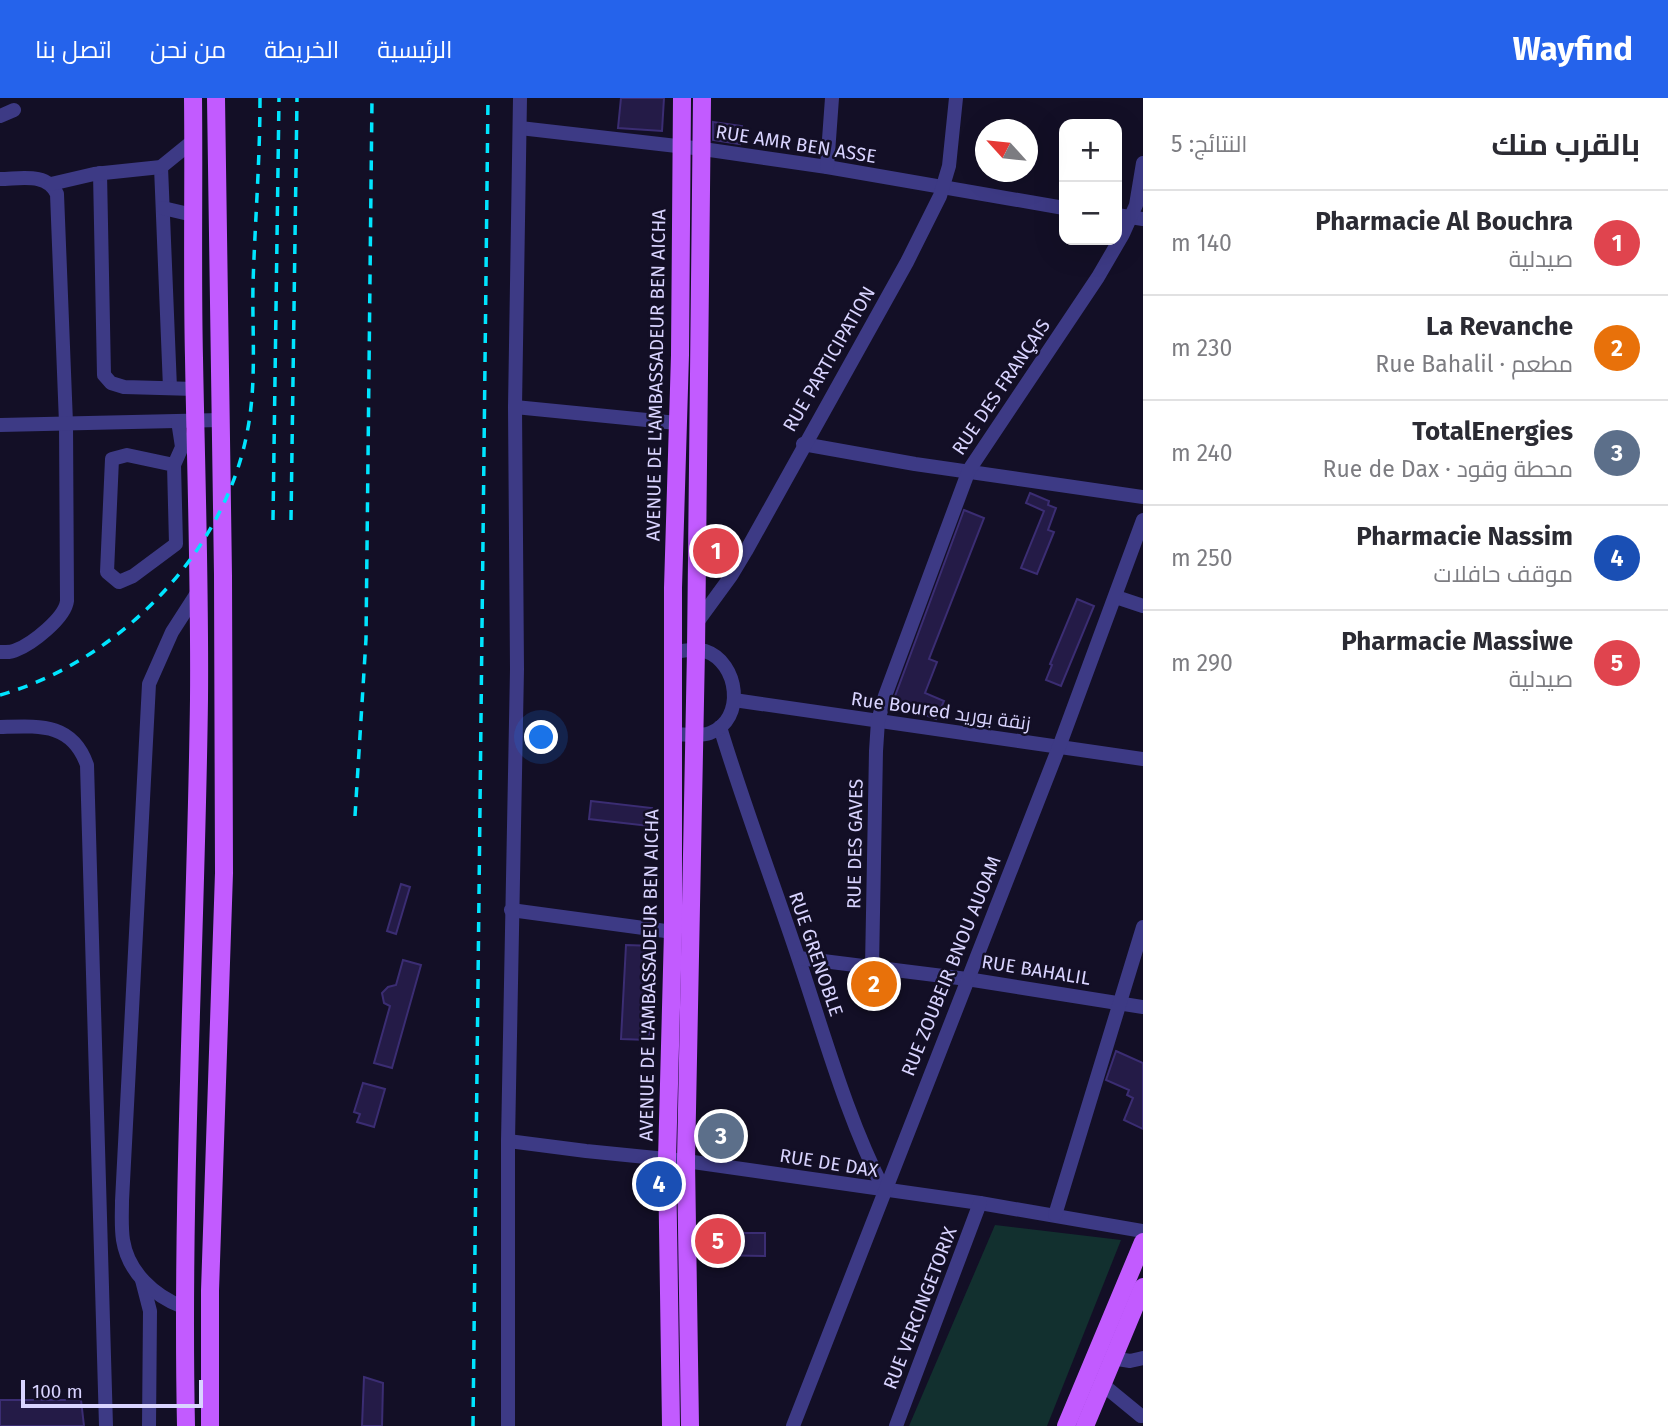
<!DOCTYPE html>
<html lang="ar">
<head>
<meta charset="utf-8">
<style>
  :root { --surface:#fff; --page:#f7f7f7; --text:#2b2b33; --muted:#7c7c81; --line:#e1e1e2; --accent:#2563eb }
  body { margin:0; font-family:"Fira Sans",Cairo,sans-serif; background:var(--page); color:var(--text); direction:rtl }
  .controls { position:absolute; right:21px; top:21px; display:grid; overflow:hidden; border-radius:14px; box-shadow:0 7px 28px #0002 }
  .controls button { width:63px; height:63px; display:grid; place-items:center; padding:0; border:0; border-bottom:2px solid var(--line); background:var(--surface); color:var(--text); font:35px sans-serif }
  .compass { position:absolute; left:975px; top:21px; width:63px; height:63px; border-radius:50%; background:var(--surface); box-shadow:0 7px 28px #0002; rotate:297deg }
  .scale { position:absolute; left:21px; bottom:18px; width:182px; box-sizing:border-box; padding-left:7px; border:4px solid #d9d4ff; border-top:0; font-size:19px; line-height:24px; white-space:nowrap; color:#d9d4ff; -webkit-text-stroke:5px #130f26; paint-order:stroke }
  .you { position:absolute; left:542px; top:640px; width:24px; height:24px; margin:-18px; border:5px solid #fff; border-radius:50%; background:#1a73e8; box-shadow:0 0 0 10px #1a73e833 }
  .badge { display:grid; place-items:center; width:46px; height:46px; border-radius:50%; background:var(--accent); color:#fff; font-size:23px; font-weight:700 }
  .pin { position:absolute; translate:-50% -50%; border:4px solid #fff; box-shadow:0 2px 7px #0006 }
  .list { margin:0; padding:0; list-style:none }
  h2 { display:flex; justify-content:space-between; align-items:center; height:91px; margin:0; padding:0 28px; font-size:30px }
  h2 small { font-size:23px; font-weight:400; color:var(--muted) }
  .list li { display:grid; grid-template-columns:46px 1fr auto; gap:21px; align-items:center; box-sizing:border-box; height:105px; padding:0 28px; border-top:2px solid var(--line) }
  .list b { display:block; font-size:26px; white-space:nowrap }
  .list p { margin:0; font-size:23px; white-space:nowrap; color:var(--muted) }
  .list em { font-size:23px; font-style:normal; color:var(--muted) }
  .map { position:relative; flex:none; width:1143px; height:1328px; overflow:hidden; direction:ltr }
  header { display:flex; align-items:center; gap:42px; box-sizing:border-box; height:98px; padding:0 35px; background:var(--accent); color:#fff }
  header strong { font-size:33px }
  nav { display:flex; gap:38px; margin-inline-start:auto; font-size:24px }
  main { display:flex }
  aside { flex:1; background:var(--surface) }
  .map>svg:first-child { display:block }
  .green { fill:#12302f }
  .building { fill:#241b47; stroke:#3b2d73; stroke-width:2 }
  .lines { fill:none; stroke-linecap:round; stroke-linejoin:round }
  .minor { stroke:#3d3a85; stroke-width:14 }
  .major { stroke:#c25bff; stroke-width:18 }
  .rail { stroke:#00e5ff; stroke-width:3.5; stroke-dasharray:10 9; stroke-linecap:butt }
  .labels { text-anchor:middle; dominant-baseline:central; stroke-width:5; stroke-linejoin:round; paint-order:stroke }
  .street-label { font-size:19px; fill:#d9d4ff; stroke:#130f26 }
</style>
</head>
<body>
<header>
<strong>Wayfind</strong>
<nav><a>الرئيسية</a><a>الخريطة</a><a>من نحن</a><a>اتصل بنا</a></nav>
</header>
<main>
<aside>
<h2>بالقرب منك<small>النتائج: 5</small></h2>
<ul class="list">
<li><span class="badge" style="background:#e0444e">1</span><div><b>Pharmacie Al Bouchra</b><p>صيدلية</p></div><em>140 m</em></li>
<li><span class="badge" style="background:#e8710a">2</span><div><b>La Revanche</b><p>مطعم · Rue Bahalil</p></div><em>230 m</em></li>
<li><span class="badge" style="background:#5c6f8a">3</span><div><b>TotalEnergies</b><p>محطة وقود · Rue de Dax</p></div><em>240 m</em></li>
<li><span class="badge" style="background:#1a4fb4">4</span><div><b>Pharmacie Nassim</b><p>موقف حافلات</p></div><em>250 m</em></li>
<li><span class="badge" style="background:#e0444e">5</span><div><b>Pharmacie Massiwe</b><p>صيدلية</p></div><em>290 m</em></li>
</ul>
</aside>
<div class="map">
<svg width="1143" height="1328" viewBox="0 0 1143 1328">
  <rect width="100%" height="100%" fill="#130f26"/>
  <path class="green" d="M995,1127L1121,1142L1047,1328H909Z"/>
  <g class="building">
    <path d="M621,0H664L662,33L618,30Z"/>
    <path d="M713,24L742,28L740,46L713,42Z"/>
    <path d="M1030,395L1049,403L1048,407L1056,410L1048,432L1054,434L1037,476L1021,470L1044,413L1026,405Z"/>
    <path d="M964,412L984,420L929,561L937,564L925,595L944,603L936,621L903,609L905,605L894,601Z"/>
    <path d="M713,436L729,438L726,458L710,456Z"/>
    <path d="M1077,501L1094,508L1061,588L1046,582L1052,567L1050,566Z"/>
    <path d="M591,703L652,710L649,728L589,721Z"/>
    <path d="M401,786L410,789L396,836L387,833Z"/>
    <path d="M626,847L654,848L649,942L621,941Z"/>
    <path d="M403,862L421,867L392,970L374,965L390,908L384,905L382,895L388,889L396,887Z"/>
    <path d="M1116,953L1143,965V1031L1124,1022L1133,1000L1127,997L1129,992L1106,982Z"/>
    <path d="M363,985L385,991L374,1029L357,1024L360,1016L354,1014Z"/>
    <path d="M709,1021L733,1022V1054H708Z"/>
    <path d="M709,1135H765V1158L709,1157Z"/>
    <path d="M364,1279L383,1285L382,1328H362Z"/>
    <path d="M0,1302H81L84,1328H0Z"/>
  </g>
  <g class="lines">
    <g class="minor">
      <path d="M0,18L14,12"/>
      <path d="M520,30L703,51L827,69L1064,110"/>
      <path d="M161,69L170,290"/>
      <path d="M827,69L832,0"/>
      <path d="M100,75L104,277L111,285L124,289L195,291"/>
      <path d="M0,81C20,81 47,74 57,96L66,325L67,503C65,520 32,546 16,552C11,555 6,554 0,554"/>
      <path d="M51,86L94,76L161,69L193,43"/>
      <path d="M163,110L193,117"/>
      <path d="M1117,117L1143,121"/>
      <path d="M515,309L677,325"/>
      <path d="M0,327L220,322"/>
      <path d="M803,346L915,366L1143,399"/>
      <path d="M174,367L127,357L112,361L107,474L119,484L133,478L176,446L174,367L182,349L178,323"/>
      <path d="M1116,499L1143,508"/>
      <path d="M696,526L731,478L746,453L907,164L940,98L949,68L956,0"/>
      <path d="M734,602L1143,661"/>
      <path d="M0,629C38,628 72,624 87,667L106,1328"/>
      <path d="M720,629C744,708 773,784 799,862C825,939 847,1020 884,1092"/>
      <path d="M672,636C683,636 700,639 710,635C746,622 739,564 705,553C695,550 683,553 673,554"/>
      <path d="M511,812L673,834"/>
      <path d="M799,860L967,881L1143,909"/>
      <path d="M872,869L876,653L878,623L885,598L969,372L1098,179L1123,136L1136,107L1143,65"/>
      <path d="M508,1043L586,1053L686,1063L980,1105L1143,1133"/>
      <path d="M1055,1117L1143,829"/>
      <path d="M142,1182L150,1213L149,1328"/>
      <path d="M183,1209C154,1198 128,1174 123,1142C121,1129 122,1115 122,1103L149,586L172,534L199,492"/>
      <path d="M1112,1260L1130,1263L1143,1260"/>
      <path d="M1102,1286L1141,1318"/>
      <path d="M508,1328V1043L517,571L515,309L520,0"/>
      <path d="M793,1328L1059,649L1143,422"/>
      <path d="M896,1328L980,1105"/>
    </g>
    <g class="major">
      <path d="M186,1328C181,1086 196,843 199,601C200,487 196,374 194,260C192,174 194,87 193,0"/>
      <path d="M210,1328V1193L224,775L223,477L216,0"/>
      <path d="M671,1328L667,1062L673,834V490L680,257L682,0"/>
      <path d="M690,1328L686,1063L696,552L702,0"/>
      <path d="M1066,1328L1143,1144"/>
      <path d="M1085,1328L1143,1189"/>
    </g>
    <g class="rail">
      <path d="M273,422L279,0"/>
      <path d="M291,422L297,0"/>
      <path d="M0,597C117,564 224,456 247,335C257,286 252,235 253,186C255,124 260,62 260,0"/>
      <path d="M355,718L366,541L372,0"/>
      <path d="M473,1328L488,0"/>
    </g>
  </g>
  <g class="labels">
    <g class="street-label">
      <text transform="translate(796 46) rotate(9)">RUE AMR BEN ASSE</text>
      <text transform="translate(829 261) rotate(-60)">RUE PARTICIPATION</text>
      <text transform="translate(656 277) rotate(-89)">AVENUE DE L'AMBASSADEUR BEN AICHA</text>
      <text transform="translate(1001 289) rotate(-56)">RUE DES FRANÇAIS</text>
      <text transform="translate(941 613) rotate(8)">Rue Boured زنقة بوريد</text>
      <text transform="translate(855 746) rotate(-89)">RUE DES GAVES</text>
      <text transform="translate(816 856) rotate(71)">RUE GRENOBLE</text>
      <text transform="translate(951 868) rotate(-68)">RUE ZOUBEIR BNOU AUOAM</text>
      <text transform="translate(1036 872) rotate(9)">RUE BAHALIL</text>
      <text transform="translate(649 877) rotate(-89)">AVENUE DE L'AMBASSADEUR BEN AICHA</text>
      <text transform="translate(829 1065) rotate(9)">RUE DE DAX</text>
      <text transform="translate(920 1210) rotate(-69)">RUE VERCINGETORIX</text>
    </g>
  </g>
</svg>
<div class="controls">
<button>+</button>
<button>−</button>
</div>
<svg class="compass" viewBox="-18 -18 36 36"><path d="M0-13l5 13h-10z" fill="#e53935"/><path d="M0 13l5-13h-10z" fill="#7c7c81"/></svg>
<div class="scale">100 m</div>
<div class="you"></div>
<div class="pin badge" style="left:716px;top:453px;background:#e0444e">1</div>
<div class="pin badge" style="left:874px;top:886px;background:#e8710a">2</div>
<div class="pin badge" style="left:721px;top:1038px;background:#5c6f8a">3</div>
<div class="pin badge" style="left:659px;top:1086px;background:#1a4fb4">4</div>
<div class="pin badge" style="left:718px;top:1143px;background:#e0444e">5</div>
</div>
</main>
</body>
</html>
